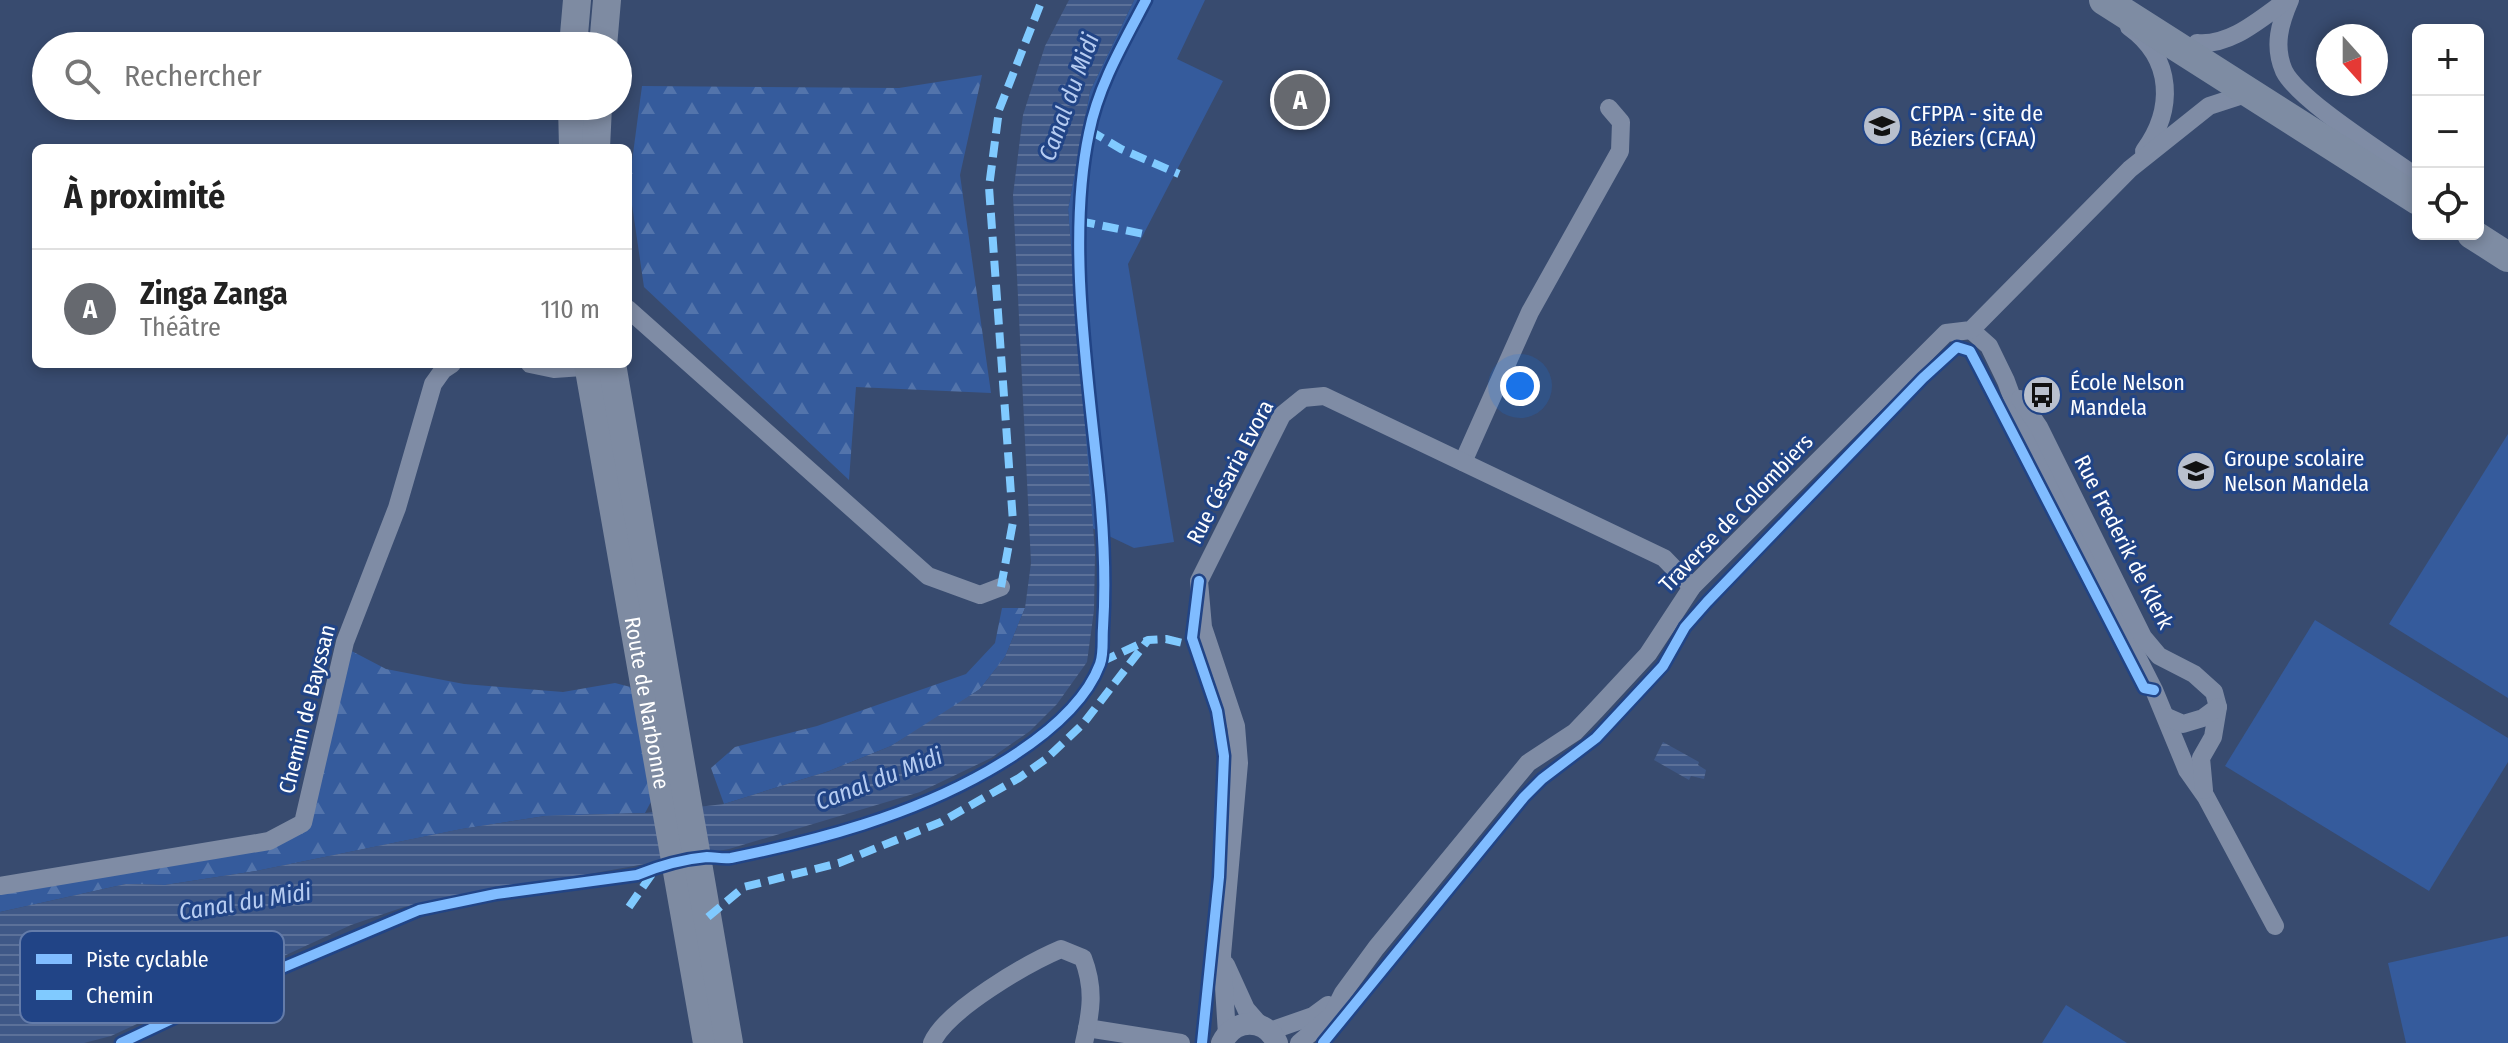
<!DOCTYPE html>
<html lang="fr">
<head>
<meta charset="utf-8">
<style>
  :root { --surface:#fff; --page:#f6f6f6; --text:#222; --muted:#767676; --line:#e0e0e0; --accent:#66696f }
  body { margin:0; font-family:"Fira Sans Condensed",sans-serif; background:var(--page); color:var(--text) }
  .controls { position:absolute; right:24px; top:24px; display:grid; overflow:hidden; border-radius:12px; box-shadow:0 4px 12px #0003 }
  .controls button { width:72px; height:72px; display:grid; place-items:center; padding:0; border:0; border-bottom:2px solid var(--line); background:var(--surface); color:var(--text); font:40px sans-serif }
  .compass { position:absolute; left:2316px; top:24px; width:72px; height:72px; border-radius:50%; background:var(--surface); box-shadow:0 4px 12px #0003; rotate:159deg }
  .you { position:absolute; left:1520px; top:386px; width:28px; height:28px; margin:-20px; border:6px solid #fff; border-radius:50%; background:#1a73e8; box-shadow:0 0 0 12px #1a73e833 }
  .badge { display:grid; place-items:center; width:52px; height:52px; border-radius:50%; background:var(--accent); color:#fff; font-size:26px; font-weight:700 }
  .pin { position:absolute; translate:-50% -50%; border:4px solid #fff; box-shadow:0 2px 8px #0006 }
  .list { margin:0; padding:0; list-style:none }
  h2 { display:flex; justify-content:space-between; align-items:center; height:104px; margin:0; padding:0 32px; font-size:34px }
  h2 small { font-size:26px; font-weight:400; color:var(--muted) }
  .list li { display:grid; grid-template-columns:52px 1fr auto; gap:24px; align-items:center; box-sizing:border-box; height:120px; padding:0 32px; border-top:2px solid var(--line) }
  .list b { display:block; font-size:30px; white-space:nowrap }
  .list p { margin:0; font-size:26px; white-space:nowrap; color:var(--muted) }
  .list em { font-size:26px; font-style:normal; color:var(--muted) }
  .icon { flex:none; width:44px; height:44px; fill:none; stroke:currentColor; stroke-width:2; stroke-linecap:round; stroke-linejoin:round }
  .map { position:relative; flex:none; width:2508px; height:1043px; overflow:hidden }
  .search { position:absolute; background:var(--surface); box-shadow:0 4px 12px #0003; left:32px; top:32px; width:600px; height:88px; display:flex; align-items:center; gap:20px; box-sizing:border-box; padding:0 28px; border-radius:44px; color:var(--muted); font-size:30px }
  .panel { position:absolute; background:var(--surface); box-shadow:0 4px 12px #0003; left:32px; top:144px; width:600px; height:224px; border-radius:12px }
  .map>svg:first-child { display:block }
  .green { fill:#355b9c }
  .forest { fill:url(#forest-firs) }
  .water { fill:url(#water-rules) }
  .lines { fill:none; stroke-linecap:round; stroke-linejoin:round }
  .minor { stroke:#7f8ca5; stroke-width:18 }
  .tertiary { stroke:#7f8ca5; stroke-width:22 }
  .primary { stroke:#7e8ba2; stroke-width:28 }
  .trunk { stroke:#7e8ca3; stroke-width:30 }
  .quiet { stroke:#80caff; stroke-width:8; stroke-dasharray:16 8; stroke-linecap:butt }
  .cycleway-casing { stroke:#214486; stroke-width:15 }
  .cycleway { stroke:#80bcff; stroke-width:10 }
  .labels { text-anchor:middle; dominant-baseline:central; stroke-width:6; stroke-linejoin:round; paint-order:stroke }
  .poi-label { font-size:22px; fill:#fff; stroke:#214486; text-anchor:start }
  .street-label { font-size:22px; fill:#fff; stroke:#214486 }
  .water-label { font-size:24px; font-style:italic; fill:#b6ccf1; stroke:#214486 }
  .key { fill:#214486; stroke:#647caa; stroke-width:2 }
  .key-label { font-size:22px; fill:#fff }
</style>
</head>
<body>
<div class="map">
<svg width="2508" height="1043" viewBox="0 0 2508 1043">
  <defs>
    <pattern id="forest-firs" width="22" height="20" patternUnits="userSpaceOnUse" patternTransform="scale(2)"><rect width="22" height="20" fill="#355b9c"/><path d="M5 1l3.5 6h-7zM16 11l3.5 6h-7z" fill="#5374ab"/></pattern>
    <pattern id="water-rules" width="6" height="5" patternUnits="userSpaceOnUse" patternTransform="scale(2)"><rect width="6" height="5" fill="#3f5887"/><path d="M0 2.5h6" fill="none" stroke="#5c7199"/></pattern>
  </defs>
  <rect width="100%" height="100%" fill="#384b6f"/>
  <g class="green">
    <path d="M1134,0H1205L1177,59L1223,81L1128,264L1174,542L1134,548L1092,528L1068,209L1090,91Z"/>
    <path d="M2508,434V698L2389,624Z"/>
    <path d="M2315,620L2508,738V762L2429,891L2225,766Z"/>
    <path d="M2508,936V1043H2406L2388,963Z"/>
    <path d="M2066,1005L2127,1043H2042Z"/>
  </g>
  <g class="forest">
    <path d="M982,75L960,175L991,393L856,387L849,480L644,287L629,184L642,86L899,88Z"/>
    <path d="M1002,608H1025L1005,657L980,689L942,715L891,746L829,771L724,804L711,768L735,747L817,726L966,674L995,643Z"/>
    <path d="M344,647L386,669L464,684L563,692L615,683L646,691L662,781L645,813L545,816L462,829L256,871L165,885L126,884L0,912V886L269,841L302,823Z"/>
  </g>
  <g class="water">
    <path d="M1069,0H1134L1090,91L1068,209L1095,552L1094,610L1087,662L1057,704L1030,731L991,758L920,792L729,849L404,907L351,925L111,1036L84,1043H0V912L126,884L165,885L256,871L461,829L545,816L645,813L724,804L829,771L891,746L980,689L1005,657L1025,608L1031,563L1013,195L1023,115L1045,46Z"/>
    <path d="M1663,742L1699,762L1698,765L1706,770L1704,779L1691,776L1689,780L1654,760Z"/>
  </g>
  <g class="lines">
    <g class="minor">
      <path d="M2290,0C2280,23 2273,46 2284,71C2299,101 2387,155 2418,178"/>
      <path d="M2129,27C2174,59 2174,110 2144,151"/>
      <path d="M2197,43C2231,46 2260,19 2287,0"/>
      <path d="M628,309L928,576L980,595L1001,587"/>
      <path d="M1971,330L1989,346L2006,381L2028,441L2154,690L2187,770L2206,797L2275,926"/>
      <path d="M530,364L554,369L597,366"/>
      <path d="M2020,399L2039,427L2143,637L2159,656L2194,674L2214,692L2218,707L2213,737L2201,758L2204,790"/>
      <path d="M1463,462L1530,312L1620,151L1621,122L1609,108"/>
      <path d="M2167,717L2183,724L2203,718L2218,707"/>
      <path d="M0,886L269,841L303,823L345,642L397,508L433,384L443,370L452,364"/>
      <path d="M1226,965L1246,1009L1260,1025"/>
      <path d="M1087,1028L1181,1043"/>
      <path d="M1270,1031L1313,1016L1328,1005"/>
      <path d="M1227,1034L1222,955L1239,763L1236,726L1203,627L1199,581L1282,415L1303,398L1324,396L1664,558L1692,587"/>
      <path d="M932,1043C946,1010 1028,963 1061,949L1083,958C1095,989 1091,1012 1084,1043"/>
      <path d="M1299,1043L1332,1015L1343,993L1376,948L1528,763L1575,732L1596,710L1648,654L1692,587L1946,333L1971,330L2130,169L2209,106L2249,93"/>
    </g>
    <path class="tertiary" d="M1222,1043C1234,1018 1265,1017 1277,1043"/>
    <g class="primary">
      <path d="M573,46L577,0"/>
      <path d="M603,46L607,0"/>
      <path d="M572,106L573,148"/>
      <path d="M596,148L598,106"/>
      <path id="s1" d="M588,364L707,1043"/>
      <path d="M612,364L729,1043"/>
    </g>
    <g class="trunk">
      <path d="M2104,0L2418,200"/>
      <path d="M2472,234L2508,257"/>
    </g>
    <g class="quiet">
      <path d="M1089,130L1121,149L1179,174"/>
      <path d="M1079,221L1149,235"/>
      <path d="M1001,587L1013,522L989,187L999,110L1042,0"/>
      <path d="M1101,662L1148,640"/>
      <path d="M629,907L654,871"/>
      <path d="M708,917L744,887L839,863L941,822L1019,778L1046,759L1083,724L1148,640L1166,639L1195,646"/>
    </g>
    <defs>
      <g id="cycleway">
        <path d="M1199,581L1192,638L1217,711L1224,756L1219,877L1202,1043"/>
        <path d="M121,1043L263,976L419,910L496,894L637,875C659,866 683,859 707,857C715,857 722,859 731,858C819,840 909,816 988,771C1028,748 1083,710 1100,664C1104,653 1102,639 1103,628C1106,582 1104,540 1100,495C1089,383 1066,242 1089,133C1098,86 1124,42 1146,0"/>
        <path d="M1323,1043L1524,797L1542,779L1596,738L1663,666L1685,627L1707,602L1923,378L1957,347L1970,351L1979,368L2144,688L2154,690"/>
      </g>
    </defs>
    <use href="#cycleway" class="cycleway-casing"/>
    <use href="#cycleway" class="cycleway"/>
  </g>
  <defs>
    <symbol id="school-disc" viewBox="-11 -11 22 22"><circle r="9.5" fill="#b9c0cd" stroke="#214486"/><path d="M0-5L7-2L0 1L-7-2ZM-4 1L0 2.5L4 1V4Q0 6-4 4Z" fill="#111"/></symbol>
    <symbol id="bus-disc" viewBox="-11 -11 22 22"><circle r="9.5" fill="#b9c0cd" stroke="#214486"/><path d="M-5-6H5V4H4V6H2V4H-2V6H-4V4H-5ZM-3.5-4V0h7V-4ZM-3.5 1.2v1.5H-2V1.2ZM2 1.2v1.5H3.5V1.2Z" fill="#111"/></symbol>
  </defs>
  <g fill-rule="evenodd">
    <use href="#school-disc" x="1860" y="104" width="44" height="44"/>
    <use href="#bus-disc" x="2020" y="373" width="44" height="44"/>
    <use href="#school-disc" x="2174" y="449" width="44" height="44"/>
  </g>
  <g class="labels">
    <g class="poi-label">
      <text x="1910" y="113">CFPPA - site de<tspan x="1910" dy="25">Béziers (CFAA)</tspan></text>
      <text x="2070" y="382">École Nelson<tspan x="2070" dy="25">Mandela</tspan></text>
      <text x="2224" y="458">Groupe scolaire<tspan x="2224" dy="25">Nelson Mandela</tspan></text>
    </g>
    <g class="street-label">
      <text transform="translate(1230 472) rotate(-62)">Rue Césaria Evora</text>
      <text transform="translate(1736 513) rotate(-46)">Traverse de Colombiers</text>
      <text transform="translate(2124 542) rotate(63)">Rue Frederik de Klerk</text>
      <text stroke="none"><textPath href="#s1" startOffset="344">Route de Narbonne</textPath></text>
      <text transform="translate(307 709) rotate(-76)">Chemin de Bayssan</text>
    </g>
    <g class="water-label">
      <text transform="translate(1069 97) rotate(-70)">Canal du Midi</text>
      <text transform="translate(879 779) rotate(-21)">Canal du Midi</text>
      <text transform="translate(245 902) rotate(-9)">Canal du Midi</text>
    </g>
  </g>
  <rect x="20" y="931" width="264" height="92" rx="12" class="key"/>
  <rect x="36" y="954" width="36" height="10" fill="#80bcff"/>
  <rect x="36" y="990" width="36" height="10" fill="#80caff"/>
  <g class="key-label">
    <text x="86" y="967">Piste cyclable</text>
    <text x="86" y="1003">Chemin</text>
  </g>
</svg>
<div class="controls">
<button>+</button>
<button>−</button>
<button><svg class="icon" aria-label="locate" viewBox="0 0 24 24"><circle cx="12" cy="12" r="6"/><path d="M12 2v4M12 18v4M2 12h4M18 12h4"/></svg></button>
</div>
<svg class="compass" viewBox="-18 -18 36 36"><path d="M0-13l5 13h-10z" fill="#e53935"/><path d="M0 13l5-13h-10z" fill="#767676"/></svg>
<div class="you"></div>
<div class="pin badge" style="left:1300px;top:100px">A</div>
<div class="search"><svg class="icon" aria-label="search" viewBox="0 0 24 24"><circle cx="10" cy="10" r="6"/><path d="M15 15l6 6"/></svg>Rechercher</div>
<section class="panel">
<h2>À proximité<small></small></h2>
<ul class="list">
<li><span class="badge">A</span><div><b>Zinga Zanga</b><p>Théâtre</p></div><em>110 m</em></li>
</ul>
</section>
</div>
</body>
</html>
